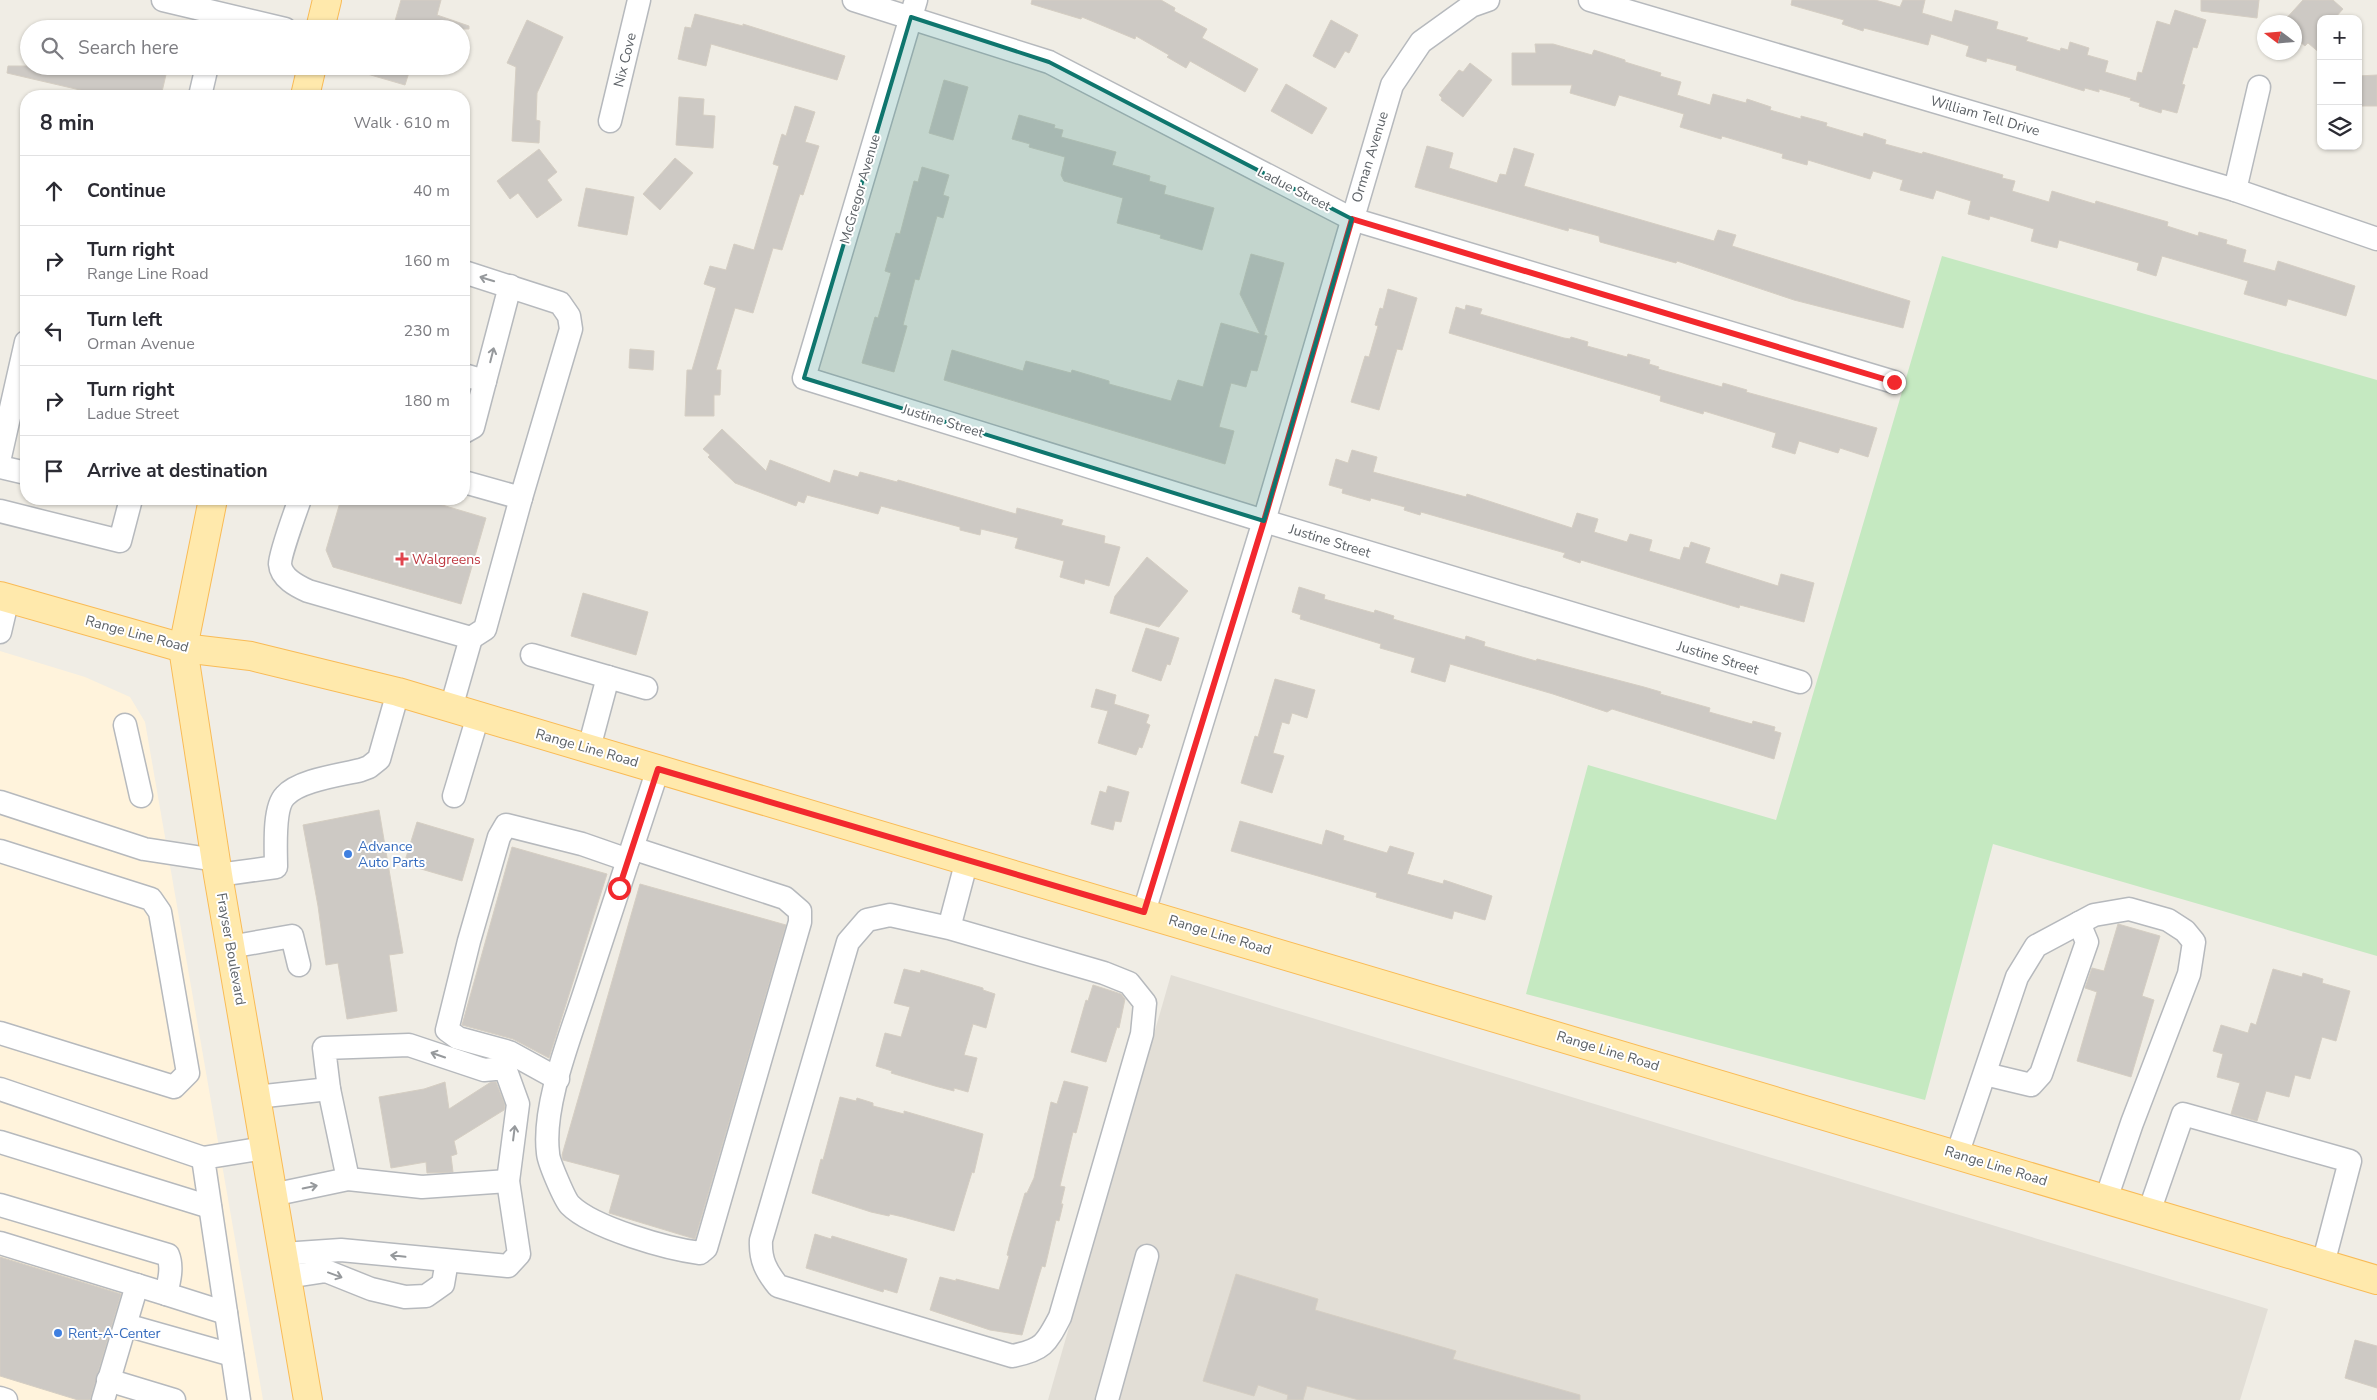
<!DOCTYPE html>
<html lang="en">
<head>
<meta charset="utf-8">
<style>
  :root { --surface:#fff; --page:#f2f2f3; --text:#2b2b33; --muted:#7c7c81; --line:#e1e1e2 }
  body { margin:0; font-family:"Nunito Sans",sans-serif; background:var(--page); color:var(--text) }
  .controls { position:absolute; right:15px; top:15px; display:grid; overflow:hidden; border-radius:10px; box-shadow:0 1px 4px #0004 }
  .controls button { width:45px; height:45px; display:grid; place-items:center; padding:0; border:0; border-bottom:1px solid var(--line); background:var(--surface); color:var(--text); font:25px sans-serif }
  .compass { position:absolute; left:2257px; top:15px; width:45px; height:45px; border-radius:50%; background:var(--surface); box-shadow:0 1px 4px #0004; rotate:286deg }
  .stop { position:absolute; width:15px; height:15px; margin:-11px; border:4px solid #f2292e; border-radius:50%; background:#fff }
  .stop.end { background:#f2292e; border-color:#fff; box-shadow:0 1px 5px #0008 }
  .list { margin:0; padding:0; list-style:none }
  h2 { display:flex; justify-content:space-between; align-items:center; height:65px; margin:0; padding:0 20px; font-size:21px }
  h2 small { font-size:16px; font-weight:400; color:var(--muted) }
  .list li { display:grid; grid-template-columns:32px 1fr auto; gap:15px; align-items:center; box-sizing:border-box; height:70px; padding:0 20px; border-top:1px solid var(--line) }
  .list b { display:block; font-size:19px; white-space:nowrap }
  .list p { margin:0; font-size:16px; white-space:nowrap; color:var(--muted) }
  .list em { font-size:16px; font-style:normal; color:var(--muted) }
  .icon { flex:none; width:28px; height:28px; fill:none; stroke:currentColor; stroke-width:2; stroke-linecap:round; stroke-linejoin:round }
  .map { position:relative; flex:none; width:2377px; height:1400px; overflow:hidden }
  .search { position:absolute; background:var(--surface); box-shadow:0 1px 4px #0004; left:20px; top:20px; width:450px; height:55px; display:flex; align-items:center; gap:12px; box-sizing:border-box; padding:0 18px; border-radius:28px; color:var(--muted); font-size:19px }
  .panel { position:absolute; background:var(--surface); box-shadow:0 1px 4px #0004; left:20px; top:90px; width:450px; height:415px; border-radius:20px }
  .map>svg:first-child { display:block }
  .commercial { fill:#fff3dc }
  .education { fill:#e2ded6 }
  .green { fill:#c5e9c1 }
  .building { fill:#cdc9c4; stroke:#d5cec3 }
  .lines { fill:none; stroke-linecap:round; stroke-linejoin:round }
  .minor-casing { stroke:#b6b9bd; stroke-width:25 }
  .major-casing { stroke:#f9bb56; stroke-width:30 }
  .minor { stroke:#fff; stroke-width:22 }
  .major { stroke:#ffe9ac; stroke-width:28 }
  .oneway { stroke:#96999c }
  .route { stroke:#f2292e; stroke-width:6 }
  .marked { fill:#0f766e; fill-opacity:0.2; stroke:#0f766e; stroke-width:4; stroke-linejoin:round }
  .health-dot { fill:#e0444e; stroke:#fff; stroke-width:2 }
  .shop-dot { fill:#3f7fe0; stroke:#fff; stroke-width:2 }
  .labels { text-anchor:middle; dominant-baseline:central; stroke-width:4; stroke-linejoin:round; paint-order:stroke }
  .street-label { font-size:14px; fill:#5d6267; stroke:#fff }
  .health-label { font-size:14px; fill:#be3a42; stroke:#fff; text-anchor:start }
  .shop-label { font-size:14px; fill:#366cbe; stroke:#fff; text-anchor:start }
</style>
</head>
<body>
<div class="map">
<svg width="2377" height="1400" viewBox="0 0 2377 1400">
  <rect width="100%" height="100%" fill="#f0ede5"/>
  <path class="commercial" d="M0,651L85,677L130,697L145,722L263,1400H0Z"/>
  <path class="education" d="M1171,975L2268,1309L2240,1400H1048Z"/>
  <path class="green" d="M1942,256L2377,380V956L1993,844L1925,1100L1526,994L1588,765L1776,820Z"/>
  <g class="building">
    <path d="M401,0H441L437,15L469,26V29H423L395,21Z"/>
    <path d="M1032,0H1161L1175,8L1174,11L1207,29L1202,38L1258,69L1245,92L1190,61L1186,68L1167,57L1169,55L1136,36L1135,39L1082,17L1081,19L1031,4Z"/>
    <path d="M1792,0H1875L1900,7L1903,0H1925L1922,13L1952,22L1955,10L1998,22L1996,29L2028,38L2026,41L2060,51L2061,48L2068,50L2070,42L2089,48L2087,55L2108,61L2105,72L2136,81L2138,72L2142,73L2157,21L2170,25L2175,10L2206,20L2197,48L2193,47L2182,84L2185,85L2177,113L2162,109L2161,113L2139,106L2140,103L2130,100L2131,98L2099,89V92L2085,88L2084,91L2016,70L2017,66L1987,58L1986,62L1966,56L1969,46L1931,34L1928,45L1864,28L1863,31L1842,24L1844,20L1791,5Z"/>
    <path d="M2201,0H2259L2257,18L2201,11Z"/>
    <path d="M2303,0H2333L2343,9L2334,19H2321V54L2308,43L2305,46L2294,37V22H2283Z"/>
    <path d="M695,14L743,26V24L845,56L837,80L711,44L706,66L678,59L685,27L691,28Z"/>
    <path d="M527,20L563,37L537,93L536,120L540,121L539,143L512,141L516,67L507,63Z"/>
    <path d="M1331,20L1358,35L1349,53L1345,51L1335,68L1313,56Z"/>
    <path d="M1535,44H1553L1592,55L1594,50L1625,60V62L1661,73L1660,76L1681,82L1677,95L1710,105L1713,94L1746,103L1747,99L1771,107L1770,110L1801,119V116L1827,123L1826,126L1863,137L1864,133L1886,140L1885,144L1922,154L1923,152L2003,175L2002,178L2015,181L2012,191L2049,202L2052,191L2095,204L2096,201L2168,222L2167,226L2198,236L2199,232L2227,240L2226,244L2246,250L2243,262L2275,271L2278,261L2355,286L2346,316L2288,299L2286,306L2244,294L2248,281L2162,256L2156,276L2137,270L2139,263L2059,240L2057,248L2045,245L2031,241L2034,229L1990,216L1989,220L1968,214L1971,201L1936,190L1933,199L1900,190L1903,180L1873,171L1870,179L1808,160L1807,165L1782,158L1783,154L1722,136L1721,139L1680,127L1684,114L1619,95L1615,106L1570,93L1572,85H1512V53H1536Z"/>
    <path d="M1470,63L1492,80L1463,117L1441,100L1442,98L1439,95L1459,70L1463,72Z"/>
    <path d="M8,66H168L161,96H106L7,73Z"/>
    <path d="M358,66H411L405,85L357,71Z"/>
    <path d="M2377,75V106H2358V76Z"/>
    <path d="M944,80L968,87L953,140L929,133Z"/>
    <path d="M1286,84L1327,108L1312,134L1271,111Z"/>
    <path d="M679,97L704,99L703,115L715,116L713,148L676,145Z"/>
    <path d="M795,106L815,112L805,142L819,146L803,195L800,194L782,250L773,248L753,313L735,308L716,370H721L720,395H714V416H685L687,370H692L716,288L704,284L710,266L726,270L734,244L754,250L779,166L773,164L782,134L786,136Z"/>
    <path d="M1019,115L1055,125L1054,128L1063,130L1061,137L1116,152L1112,165L1150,176L1149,181L1166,186L1164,194L1214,208L1202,250L1160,238L1161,235L1117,223L1123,198L1064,181L1061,175L1065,157L1029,147L1030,144L1012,139Z"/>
    <path d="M1427,146L1453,153L1449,168L1497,183L1500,174L1506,175L1514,148L1534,154L1524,186L1714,241L1718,230L1736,235L1732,246L1910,301L1903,328L1794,300L1677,261L1676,263L1600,242L1599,236L1569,228L1568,231L1415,187Z"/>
    <path d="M539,149L557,172L547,180L562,200L537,218L518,193L510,199L497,181Z"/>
    <path d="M675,158L693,173L660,210L643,194Z"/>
    <path d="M922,167L949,175L943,195L949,197L943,218L937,216L919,280L915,279L903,325L907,326L894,372L862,363L875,317L878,318L891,273L885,271L896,233L900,234L914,181L918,182Z"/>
    <path d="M586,188L634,197L627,235L578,226Z"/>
    <path d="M1251,254L1284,263L1264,335L1267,336L1257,371L1251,370L1246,387L1231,383L1219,427L1234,431L1225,464L944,380L952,350L1023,371L1026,361L1071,373L1072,370L1109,381V384L1171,401L1178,380L1203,387L1221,323L1260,334L1240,294Z"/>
    <path d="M1388,289L1417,298L1402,350L1397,349L1379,410L1351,402L1365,356L1369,357L1378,326L1375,325L1380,308L1383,309Z"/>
    <path d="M1466,305L1482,309L1480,314L1564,338L1570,339L1571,337L1588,342L1587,346L1627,357L1628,354L1650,360L1649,364L1659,367L1658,369L1722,387L1723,383L1747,390L1746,392L1877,428L1868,457L1840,448L1838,453L1799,441L1795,454L1772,447L1776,433L1704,411L1703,414L1660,401L1661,396L1449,333L1456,307L1465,310Z"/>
    <path d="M630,349L654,351L653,370L629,368Z"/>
    <path d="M722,429L766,471L770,460L830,483L834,470L858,477L860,472L897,482L898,480L1016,514L1017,508L1063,520L1061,525L1105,536L1104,543L1120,547L1109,586L1085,579L1084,584L1060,577L1064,561L1015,548L1018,538L981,529L980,535L960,530V527L881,506L878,514L807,495L804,503L798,501L796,506L735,483L708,457L710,455L703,449Z"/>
    <path d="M1352,450L1377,457L1373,472L1466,497L1467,494L1572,528L1577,513L1598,519L1594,532L1627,542L1630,534L1652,540L1649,551L1680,560L1684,547L1689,548L1691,542L1710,548L1705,563L1778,586L1781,574L1814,583L1804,622L1740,605L1739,608L1581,560L1580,563L1563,557L1565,553L1421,512L1420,515L1404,510L1405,507L1371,498L1370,501L1342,493L1343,489L1329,485L1336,459L1348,463Z"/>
    <path d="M341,499H422L486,518L461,604L333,567L326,550Z"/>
    <path d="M1147,557L1188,591L1159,627L1110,613L1115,596Z"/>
    <path d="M1299,587L1325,595L1324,599L1374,613L1375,610L1394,616L1393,619L1465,640L1466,636L1485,642L1484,646L1529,659L1536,661L1537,659L1644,687L1661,692L1660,694L1710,708L1709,712L1752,724L1753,721L1775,727L1774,731L1781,733L1774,759L1612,709L1607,712L1553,694L1450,664L1445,682L1411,672L1415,658L1380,648L1381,644L1300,619L1301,615L1292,612Z"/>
    <path d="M583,593L648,612L636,655L571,636Z"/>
    <path d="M1146,628L1179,638L1170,665L1167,664L1161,681L1132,671Z"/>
    <path d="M1275,679L1315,690L1307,718L1292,713L1289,724L1282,722L1273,753L1284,756L1272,793L1241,783L1255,736L1258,737Z"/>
    <path d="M1096,689L1116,695L1114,704L1149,715L1146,723L1150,725L1142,748L1139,747L1136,755L1098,743L1108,711L1091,707Z"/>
    <path d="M1108,786L1129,792L1121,822L1115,821L1113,830L1091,824L1100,791L1106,793Z"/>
    <path d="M379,810L403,953L389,955L397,1011L347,1019L338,963L326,965L318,906L303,825Z"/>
    <path d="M1240,821L1322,845L1326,830L1344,836L1343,840L1387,853L1390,846L1414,853L1407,874L1443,884L1444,880L1492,896L1485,920L1454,911L1452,919L1376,897L1377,893L1231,851Z"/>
    <path d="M417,822L474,839L462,881L404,864Z"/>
    <path d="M512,847L607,874L549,1058L513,1039L462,1025Z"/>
    <path d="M640,884L786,925L695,1239L609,1213L620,1175L563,1160L562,1155Z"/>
    <path d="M2118,924L2160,936L2142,996L2154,1000L2131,1077L2077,1061L2097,992L2085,988L2092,968L2104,971Z"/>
    <path d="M904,969L920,973L921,970L983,988V990L995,994L986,1028L973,1024L964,1055L977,1058L968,1092L954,1088V1091L935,1086L891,1073L892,1071L876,1066L885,1033L901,1037L910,1007L894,1003Z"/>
    <path d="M2273,969L2302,977L2303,973L2323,979L2322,983L2350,991L2336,1041L2322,1037L2310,1079L2295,1075L2289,1097L2266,1091L2257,1121L2231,1114L2240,1083L2217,1077L2223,1054L2213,1051L2221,1025L2248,1033L2251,1023L2256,1025Z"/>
    <path d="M1093,985L1121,994L1125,999L1119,1028L1117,1027L1106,1062L1071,1052L1086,1000L1088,1001Z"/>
    <path d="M1064,1081L1088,1087L1076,1133L1073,1132L1060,1186L1065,1187L1061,1204H1063L1059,1221L1056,1220L1045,1267L1042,1266L1038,1279L1022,1335L990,1330L930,1310L940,1277L956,1281V1279L999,1290L1009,1256L1007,1255L1010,1243L1025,1193H1027L1034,1178L1051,1102L1057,1104Z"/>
    <path d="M445,1082L449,1109L491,1082H496L505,1105L504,1110L454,1141L457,1154L451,1156L453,1172L427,1173L426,1162L391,1168L379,1097L424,1089Z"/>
    <path d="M840,1097L856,1101L857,1098L873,1103V1106L904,1114V1111L983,1134L974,1173L972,1172L954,1231L903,1217L890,1214L889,1216L871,1212L812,1193L821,1159L823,1160Z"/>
    <path d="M815,1234L831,1239L832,1236L907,1259L897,1293L884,1289L883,1292L806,1268Z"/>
    <path d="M0,1257L121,1294L90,1400H78L0,1376Z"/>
    <path d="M1236,1274L1318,1299L1315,1310L1456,1351L1453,1359L1580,1395V1400H1359L1307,1386L1303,1400H1287L1288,1395L1258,1385L1254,1396L1203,1381Z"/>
    <path d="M2355,1340L2377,1346V1388L2345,1378Z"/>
  </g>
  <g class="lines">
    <defs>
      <g id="minor">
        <path d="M163,0L285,29"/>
        <path d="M854,0L1049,62L1352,219L1894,382"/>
        <path d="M916,0L804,378L1264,521L1800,682"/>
        <path d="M1590,0L2235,190L2377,239"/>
        <path d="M200,96L207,66"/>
        <path d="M610,121L639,0"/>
        <path d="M2235,190L2259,87"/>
        <path d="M464,272L560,303L569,316L571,329L521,498L464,482"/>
        <path d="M464,375L485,381L510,286"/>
        <path d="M464,432L473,427L485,381"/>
        <path d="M0,457L26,342"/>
        <path d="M0,467L26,473"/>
        <path d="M300,499C296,510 280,555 280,564C281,578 297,586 308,591L471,638L451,708"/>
        <path d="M0,511L120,541L131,499"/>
        <path d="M0,632L8,598"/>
        <path d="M471,638L485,629L521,498"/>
        <path d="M532,655L608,677"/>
        <path d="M125,725L141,796"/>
        <path d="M589,748L608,677L646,688"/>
        <path d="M454,796L478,716"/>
        <path d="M0,802L144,849L216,860"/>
        <path d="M632,848L785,898L800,911V922L706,1248L700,1253C668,1249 593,1228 570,1205C565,1200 548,1161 548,1153C542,1105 571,1035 586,988C610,915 634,842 658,769"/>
        <path d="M0,851L151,899L160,912L188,1073L174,1087L0,1033"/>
        <path d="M218,875L276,867C276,850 273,808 285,796C299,780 341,775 361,770L369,767L379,759L398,692"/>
        <path d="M1144,912L1264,521L1392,85L1421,42L1471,6L1488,0"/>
        <path d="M949,928L1104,973L1129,983L1145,1003L1142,1034L1060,1317C1046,1344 1043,1350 1012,1356L778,1286C766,1271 760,1260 761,1240L848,942L867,920L890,915L949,928L967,860"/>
        <path d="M230,947L292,936L299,965"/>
        <path d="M1985,1074L2031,1085L2041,1074L2087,942L2079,923"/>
        <path d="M558,1079L509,1052L458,1038L447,1030L469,941L499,837L506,825L582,844L628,860"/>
        <path d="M0,1089L203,1158"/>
        <path d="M256,1097L329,1089"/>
        <path d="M0,1142L210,1207"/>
        <path d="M1957,1155L2017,977L2036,946L2094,915L2129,909L2168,920L2185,931L2194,942L2189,974L2132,1123L2106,1199"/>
        <path d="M272,1195L348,1179L422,1187L508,1181"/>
        <path d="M0,1205L168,1255C173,1267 169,1282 166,1294L226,1313"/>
        <path d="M2149,1212L2183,1114L2350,1161L2323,1264"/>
        <path d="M0,1243L166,1294"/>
        <path d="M283,1254L341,1250L508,1266L519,1254L508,1181L518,1104L505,1068L484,1070L409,1045L324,1048L329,1089L348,1179"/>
        <path d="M287,1277L326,1271L371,1289L405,1297L426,1296L443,1284L447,1261"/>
        <path d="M126,1325L232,1355"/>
        <path d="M108,1380L174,1400"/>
        <path d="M0,1398L6,1400"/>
        <path d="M103,1400L137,1285"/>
        <path d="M239,1400L203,1158L265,1148"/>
        <path d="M1107,1400L1147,1256"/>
      </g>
      <g id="major">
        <path d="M320,29L327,0"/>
        <path d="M305,96L312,66"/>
        <path d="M213,499L183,648L218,875L308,1400"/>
        <path d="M0,596L183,648L251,656L398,692L2377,1280"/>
      </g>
    </defs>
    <use href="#minor" class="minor-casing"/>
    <use href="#major" class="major-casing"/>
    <use href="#minor" class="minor"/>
    <use href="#major" class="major"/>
  </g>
  <defs><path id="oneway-shaft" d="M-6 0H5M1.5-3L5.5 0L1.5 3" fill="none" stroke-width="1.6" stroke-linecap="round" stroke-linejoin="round" transform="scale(1.25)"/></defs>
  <g class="oneway">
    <use href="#oneway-shaft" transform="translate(487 279) rotate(-163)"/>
    <use href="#oneway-shaft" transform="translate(492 355) rotate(-76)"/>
    <use href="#oneway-shaft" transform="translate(438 1055) rotate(-161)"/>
    <use href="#oneway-shaft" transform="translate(514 1133) rotate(-83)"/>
    <use href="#oneway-shaft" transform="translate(310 1187) rotate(-12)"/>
    <use href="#oneway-shaft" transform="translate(398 1256) rotate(-174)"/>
    <use href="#oneway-shaft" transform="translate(335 1275) rotate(20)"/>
  </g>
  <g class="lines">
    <path class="route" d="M619,888L658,769L1144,912L1264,521L1352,219L1894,382"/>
  </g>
  <path class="marked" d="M911,17L1049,62L1352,219L1264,521L804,378Z"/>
  <path class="health-dot" d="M399.5 551.5h5v5h5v5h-5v5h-5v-5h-5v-5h5z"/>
  <g class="shop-dot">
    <circle cx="348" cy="854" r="5"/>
    <circle cx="58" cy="1333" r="5"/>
  </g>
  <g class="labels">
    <g class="street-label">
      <text transform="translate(625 60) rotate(-76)">Nix Cove</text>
      <text transform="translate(1985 116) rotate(16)">William Tell Drive</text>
      <text transform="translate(1370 157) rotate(-73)">Orman Avenue</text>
      <text transform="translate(860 189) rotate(-74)">McGregor Avenue</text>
      <text transform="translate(1294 189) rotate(27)">Ladue Street</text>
      <text transform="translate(943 421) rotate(17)">Justine Street</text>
      <text transform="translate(1330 541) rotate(17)">Justine Street</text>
      <text transform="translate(137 634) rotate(15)">Range Line Road</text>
      <text transform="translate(1718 658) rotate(17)">Justine Street</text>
      <text transform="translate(587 748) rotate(16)">Range Line Road</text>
      <text transform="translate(1220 935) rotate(17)">Range Line Road</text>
      <text transform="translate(231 949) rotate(80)">Frayser Boulevard</text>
      <text transform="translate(1608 1051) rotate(17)">Range Line Road</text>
      <text transform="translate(1996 1166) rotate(17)">Range Line Road</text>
    </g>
    <g class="health-label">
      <text x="412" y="559">Walgreens</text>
    </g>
    <g class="shop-label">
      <text x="358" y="846">Advance<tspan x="358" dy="16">Auto Parts</tspan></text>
      <text x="68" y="1333">Rent-A-Center</text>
    </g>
  </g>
</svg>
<div class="controls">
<button>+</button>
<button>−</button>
<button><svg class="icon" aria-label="layers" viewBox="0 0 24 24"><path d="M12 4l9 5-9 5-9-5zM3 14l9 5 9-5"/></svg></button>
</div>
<svg class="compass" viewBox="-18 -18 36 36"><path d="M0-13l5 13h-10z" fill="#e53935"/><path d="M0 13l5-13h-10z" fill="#7c7c81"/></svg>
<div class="stop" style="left:619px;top:888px"></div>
<div class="stop end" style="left:1894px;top:382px"></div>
<div class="search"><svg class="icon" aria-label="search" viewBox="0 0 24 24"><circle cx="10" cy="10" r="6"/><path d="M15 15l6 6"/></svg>Search here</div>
<section class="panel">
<h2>8 min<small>Walk · 610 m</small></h2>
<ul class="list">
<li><svg class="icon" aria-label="ahead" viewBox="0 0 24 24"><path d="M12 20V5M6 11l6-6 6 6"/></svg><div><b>Continue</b></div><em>40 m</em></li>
<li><svg class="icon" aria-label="right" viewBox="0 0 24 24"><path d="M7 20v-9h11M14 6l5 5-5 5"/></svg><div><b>Turn right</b><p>Range Line Road</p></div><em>160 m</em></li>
<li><svg class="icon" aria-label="left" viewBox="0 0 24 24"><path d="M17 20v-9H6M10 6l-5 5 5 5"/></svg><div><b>Turn left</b><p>Orman Avenue</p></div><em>230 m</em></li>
<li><svg class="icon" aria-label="right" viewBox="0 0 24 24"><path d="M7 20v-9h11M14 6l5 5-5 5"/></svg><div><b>Turn right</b><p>Ladue Street</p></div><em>180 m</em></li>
<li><svg class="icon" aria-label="arrive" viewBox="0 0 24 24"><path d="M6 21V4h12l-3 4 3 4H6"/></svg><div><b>Arrive at destination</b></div></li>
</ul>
</section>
</div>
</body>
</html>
